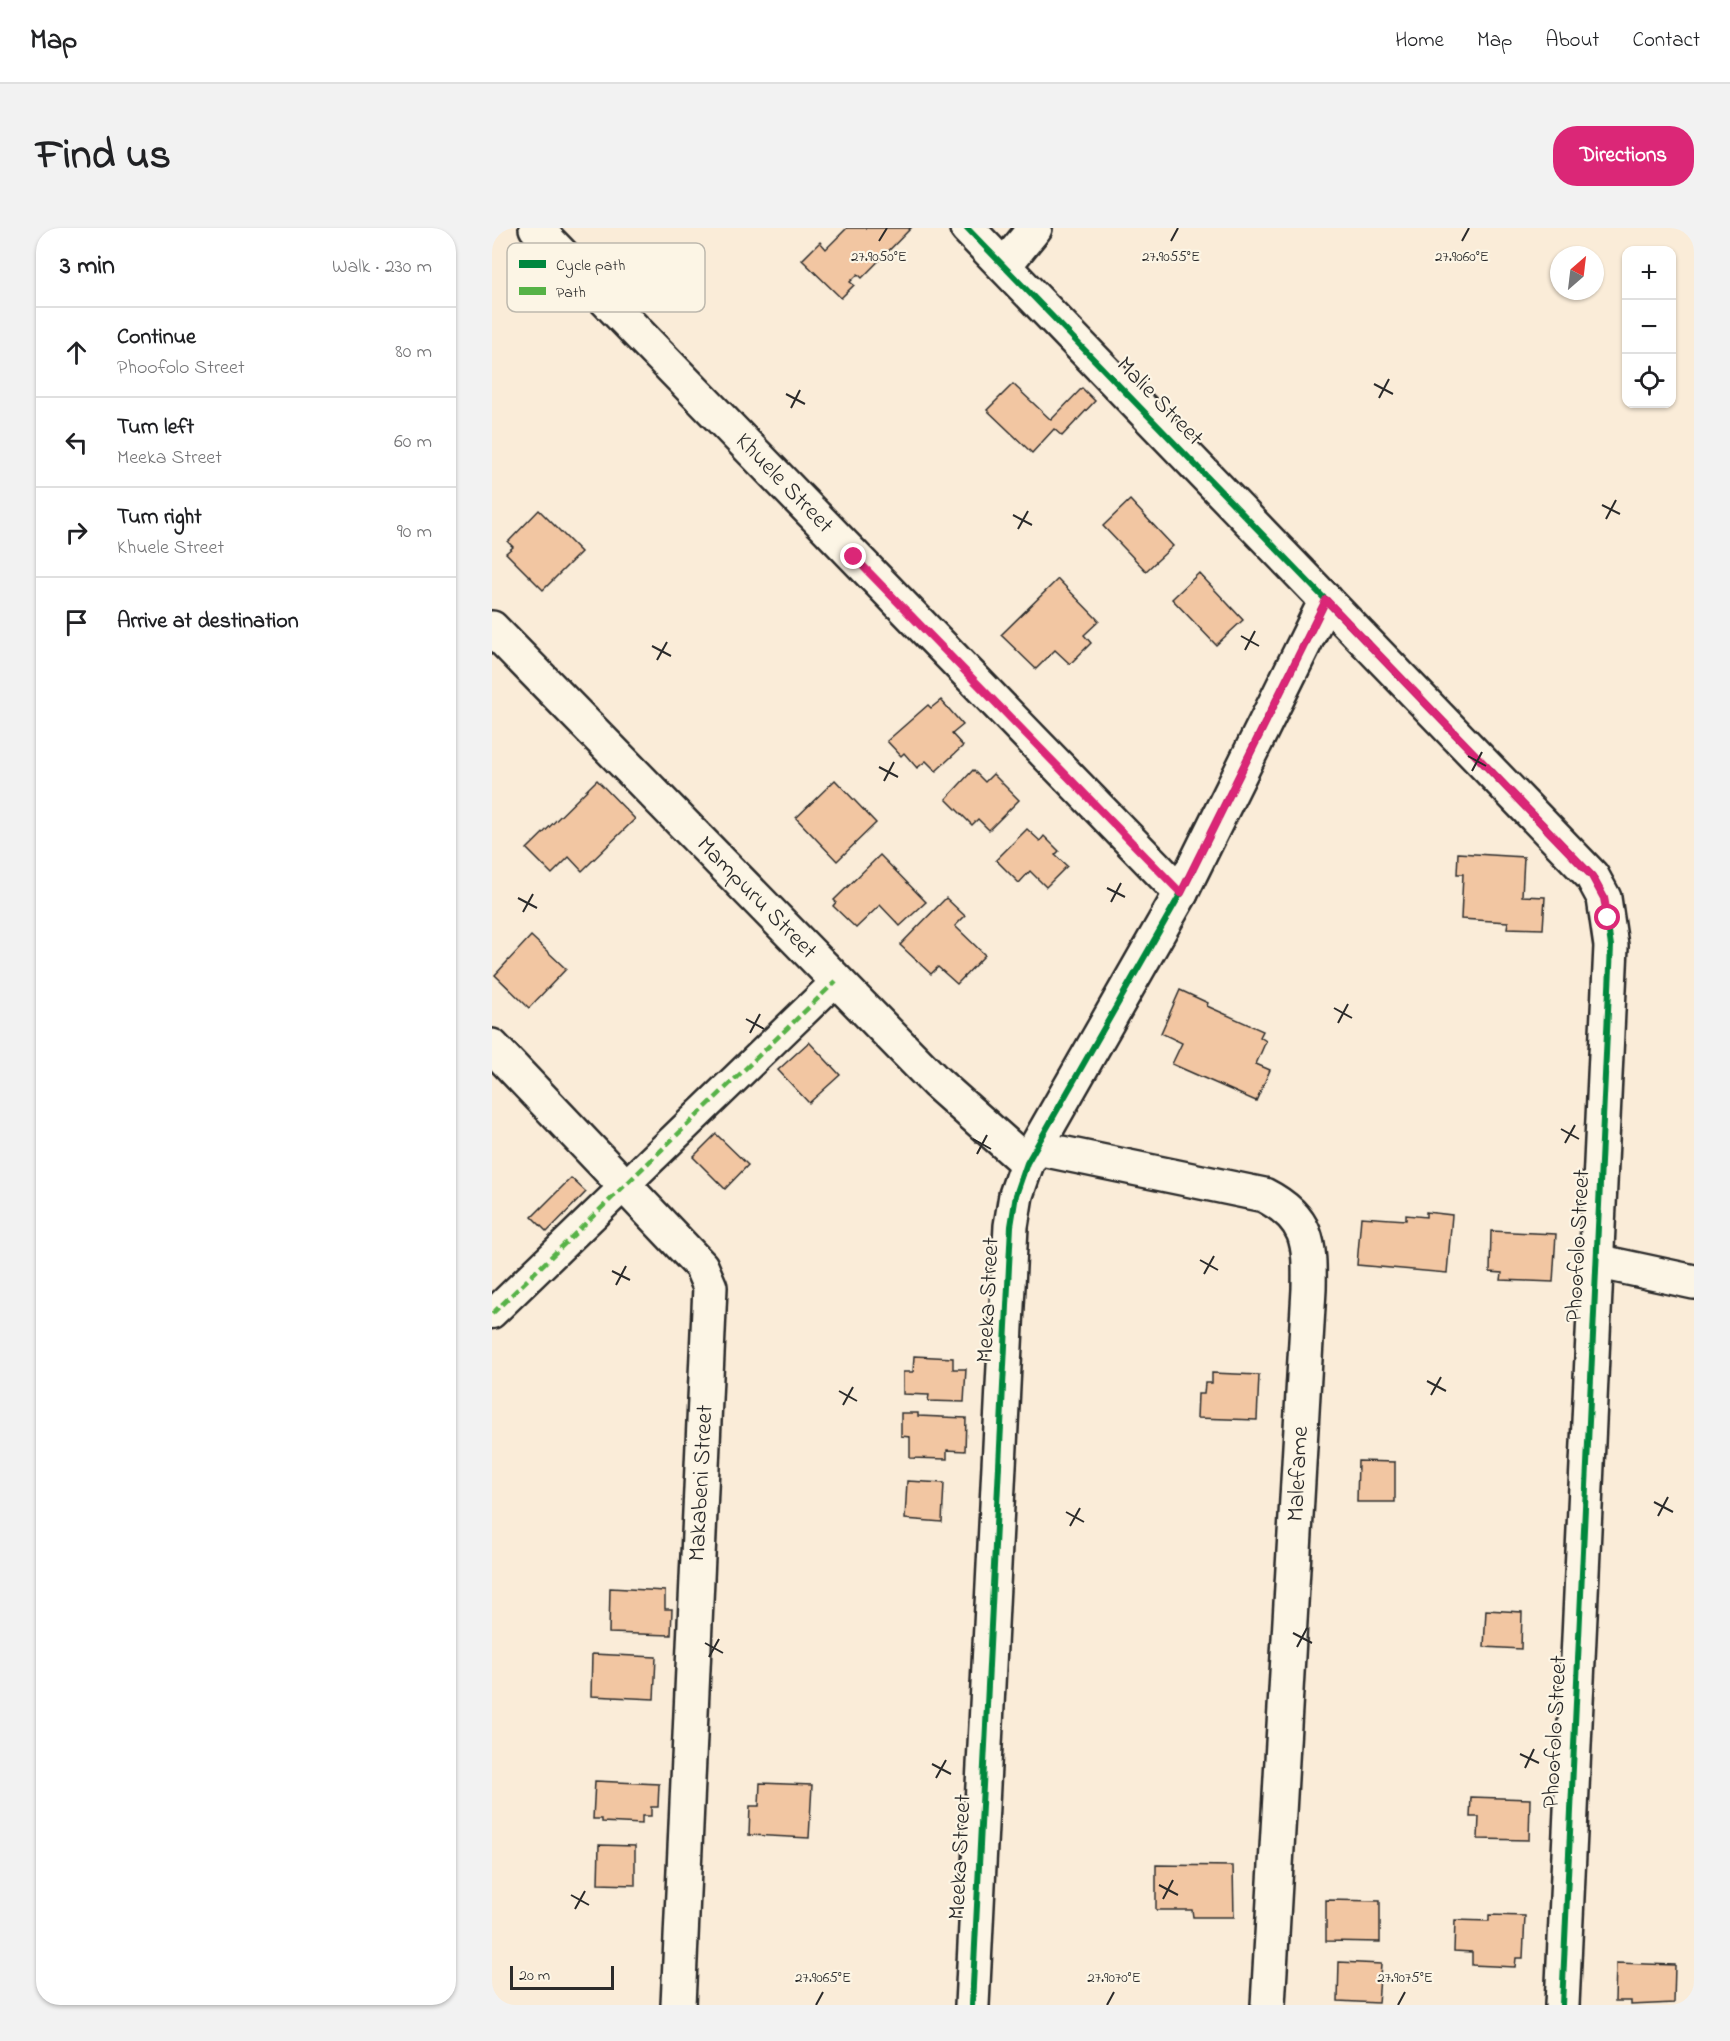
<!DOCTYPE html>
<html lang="en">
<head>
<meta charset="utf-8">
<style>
  :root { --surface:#fff; --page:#f2f2f2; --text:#202124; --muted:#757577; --line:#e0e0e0; --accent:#db2777 }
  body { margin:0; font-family:"Indie Flower",sans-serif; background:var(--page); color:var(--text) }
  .controls { position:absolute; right:18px; top:18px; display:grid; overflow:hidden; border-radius:12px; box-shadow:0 2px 4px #0004 }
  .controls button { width:54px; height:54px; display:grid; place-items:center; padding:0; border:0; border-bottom:2px solid var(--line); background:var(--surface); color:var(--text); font:30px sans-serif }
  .compass { position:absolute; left:1058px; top:18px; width:54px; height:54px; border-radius:50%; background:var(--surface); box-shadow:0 2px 4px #0004; rotate:28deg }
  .scale { position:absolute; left:18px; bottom:15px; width:104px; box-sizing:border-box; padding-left:6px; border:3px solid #2b2b2b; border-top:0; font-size:16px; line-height:21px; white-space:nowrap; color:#2b2b2b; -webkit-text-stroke:4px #fcf5e5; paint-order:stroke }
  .stop { position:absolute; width:18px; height:18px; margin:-14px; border:4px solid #db2777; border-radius:50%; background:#fff }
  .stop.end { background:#db2777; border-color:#fff; box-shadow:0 2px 6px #0008 }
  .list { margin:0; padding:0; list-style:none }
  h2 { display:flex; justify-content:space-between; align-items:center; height:78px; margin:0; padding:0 24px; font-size:26px }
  h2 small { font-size:20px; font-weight:400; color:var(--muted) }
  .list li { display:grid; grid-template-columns:39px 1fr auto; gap:18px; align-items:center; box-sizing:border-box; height:90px; padding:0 24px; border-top:2px solid var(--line) }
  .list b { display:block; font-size:22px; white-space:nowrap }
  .list p { margin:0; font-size:20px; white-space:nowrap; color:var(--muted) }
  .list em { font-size:20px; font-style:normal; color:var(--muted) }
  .icon { flex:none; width:33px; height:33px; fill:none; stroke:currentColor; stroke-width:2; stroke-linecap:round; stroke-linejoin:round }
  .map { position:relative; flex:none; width:1202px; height:1777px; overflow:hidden; border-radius:24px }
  header { display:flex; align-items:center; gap:36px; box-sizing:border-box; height:84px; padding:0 30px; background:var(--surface); border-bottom:2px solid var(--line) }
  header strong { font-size:28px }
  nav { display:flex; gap:33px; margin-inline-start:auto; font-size:21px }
  .intro { display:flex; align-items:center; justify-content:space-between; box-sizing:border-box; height:144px; padding:0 36px }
  h1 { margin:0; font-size:42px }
  .button { padding:15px 27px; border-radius:24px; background:var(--accent); color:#fff; font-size:21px; font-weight:700 }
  main { display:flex; gap:36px; padding:0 36px }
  aside { flex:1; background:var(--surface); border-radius:24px; box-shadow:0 2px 4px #0004 }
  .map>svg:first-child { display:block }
  .building { fill:#f2c6a2; stroke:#2b2b2b; stroke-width:1.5 }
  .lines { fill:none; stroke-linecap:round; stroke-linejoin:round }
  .pedestrian-casing { stroke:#2b2b2b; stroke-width:33 }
  .minor-casing { stroke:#2b2b2b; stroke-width:38 }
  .pedestrian { stroke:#fcf5e5; stroke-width:28 }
  .minor { stroke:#fcf5e5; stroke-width:33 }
  .quiet { stroke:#56b246; stroke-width:4.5; stroke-dasharray:9 4.5; stroke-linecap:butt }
  .cycleway-casing { stroke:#fcf5e5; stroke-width:10 }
  .cycleway { stroke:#00873e; stroke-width:6 }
  .route { stroke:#db2777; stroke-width:8 }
  .ticks { fill:none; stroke:#2b2b2b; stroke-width:2 }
  .labels { text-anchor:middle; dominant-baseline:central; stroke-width:4.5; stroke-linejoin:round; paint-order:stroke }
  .street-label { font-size:24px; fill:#2b2b2b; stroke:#fcf5e5 }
  .key { fill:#fcf5e5; stroke:#bdb8ad; stroke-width:1.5 }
  .key-label { font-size:16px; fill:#2b2b2b }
  .ticks-label { font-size:15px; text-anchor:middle; fill:#2b2b2b; stroke:#fcf5e5; stroke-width:4.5; stroke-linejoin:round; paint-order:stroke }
</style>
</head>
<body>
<header>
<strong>Map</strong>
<nav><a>Home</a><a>Map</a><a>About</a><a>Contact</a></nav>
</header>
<div class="intro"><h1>Find us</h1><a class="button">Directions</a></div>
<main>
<aside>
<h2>3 min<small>Walk · 230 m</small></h2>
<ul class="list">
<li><svg class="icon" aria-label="ahead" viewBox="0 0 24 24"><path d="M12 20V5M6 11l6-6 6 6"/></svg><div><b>Continue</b><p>Phoofolo Street</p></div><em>80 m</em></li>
<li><svg class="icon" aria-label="left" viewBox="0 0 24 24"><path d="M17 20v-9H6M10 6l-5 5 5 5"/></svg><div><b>Turn left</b><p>Meeka Street</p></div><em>60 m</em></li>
<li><svg class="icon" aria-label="right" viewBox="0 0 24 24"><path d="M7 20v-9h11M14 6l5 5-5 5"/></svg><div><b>Turn right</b><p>Khuele Street</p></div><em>90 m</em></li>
<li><svg class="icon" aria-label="arrive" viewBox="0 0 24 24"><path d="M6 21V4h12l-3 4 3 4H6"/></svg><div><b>Arrive at destination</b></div></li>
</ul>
</aside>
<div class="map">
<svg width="1202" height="1777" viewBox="0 0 1202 1777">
  <rect width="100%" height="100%" fill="#faecd8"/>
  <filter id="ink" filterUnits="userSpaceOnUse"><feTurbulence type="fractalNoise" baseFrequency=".0167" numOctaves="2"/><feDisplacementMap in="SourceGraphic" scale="12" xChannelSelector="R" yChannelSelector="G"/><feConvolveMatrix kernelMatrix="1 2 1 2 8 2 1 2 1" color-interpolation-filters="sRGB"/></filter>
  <g filter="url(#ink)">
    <g class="building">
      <path d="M355,0H419L370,50L366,46L358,54L362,57L349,70L310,32L328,14L334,21Z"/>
      <path d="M521,156L559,192L590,160L603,173L570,208L562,201L540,225L495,182Z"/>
      <path d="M638,272L681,318L654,343L611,298Z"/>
      <path d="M47,282L89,324L51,362L14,325L21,319L16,314Z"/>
      <path d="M707,345L751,392L724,417L680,371Z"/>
      <path d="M566,351L607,393L592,407L599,415L578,436L563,422L544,441L509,407Z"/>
      <path d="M449,472L471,497L460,506L471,518L444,543L434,533L425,540L412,525L409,528L395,513L436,477L439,480Z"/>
      <path d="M481,542L493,554L501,546L527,572L497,602L486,591L480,597L454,571Z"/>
      <path d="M105,552L143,591L90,643L77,629L60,646L35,621Z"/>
      <path d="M343,552L384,595L345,633L304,590Z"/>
      <path d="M535,601L548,613L552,608L567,623L563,627L575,638L554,659L538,643L527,655L504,632Z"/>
      <path d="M966,625L1032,629L1030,668L1053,669L1051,701L1015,700L1016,694L969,691L971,646H965Z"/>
      <path d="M388,627L434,674L408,698L388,677L364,700L341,678L344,674L342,672Z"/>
      <path d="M454,670L473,688L463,698L493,727L465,756L446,739L439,746L408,717Z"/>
      <path d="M39,708L74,741L37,780L3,747Z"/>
      <path d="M688,762L716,775L715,778L771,803L768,809L774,813L764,836L778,842L764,873L680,836L690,815L669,805Z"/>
      <path d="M317,814L348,847L317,875L286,842Z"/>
      <path d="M224,906L256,937L233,961L201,929Z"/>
      <path d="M79,950L94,964L55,1004L40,989Z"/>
      <path d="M934,984L960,987L955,1045L865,1037L869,989L914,992V987L934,989Z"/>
      <path d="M999,1003L1064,1006L1061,1054L1009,1052L1010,1045L998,1044Z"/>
      <path d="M422,1128L461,1130V1141H474L472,1174L436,1173L437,1167L411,1166V1144H421Z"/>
      <path d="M720,1145L767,1147L765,1192L705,1190L706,1166H712L713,1155H720Z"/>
      <path d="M409,1185H426V1188L474,1190L473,1223L455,1222V1231L418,1230V1209L409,1208Z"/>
      <path d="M866,1233L903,1234V1274H865Z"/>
      <path d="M415,1253L452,1255L450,1294L413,1291Z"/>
      <path d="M118,1360L173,1363V1381H180L179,1407L117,1405Z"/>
      <path d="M994,1382L1030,1384L1029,1421L992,1419Z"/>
      <path d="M100,1426L164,1429L162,1471L99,1468Z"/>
      <path d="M103,1553L167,1556L166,1579H159V1588H150V1596L110,1594V1591H101Z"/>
      <path d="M268,1555L320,1557L317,1610L257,1607L258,1578H267Z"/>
      <path d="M979,1569L1038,1571L1037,1612L986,1611L987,1589H978Z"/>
      <path d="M107,1617L143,1618V1657L106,1656Z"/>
      <path d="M664,1637L741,1638L742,1689H701L700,1682H664Z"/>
      <path d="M834,1672L888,1673V1714L834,1713Z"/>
      <path d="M997,1687L1033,1688L1031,1730H1024L1023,1739L980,1737V1724L962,1723L963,1692L997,1693Z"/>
      <path d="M847,1734L889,1736L886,1775L846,1773Z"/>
      <path d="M1124,1735L1183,1737L1182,1775L1139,1777V1773H1123Z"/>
    </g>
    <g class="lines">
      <defs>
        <path id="pedestrian" d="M0,1086L344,753"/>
        <g id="minor">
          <path id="s1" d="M44,0L689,665"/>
          <path d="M475,0L1100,648L1112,670L1119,718L1070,1777"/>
          <path d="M512,38L543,0"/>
          <path id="s2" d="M0,400L444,854L535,935"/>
          <path d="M0,818L209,1038L218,1059L186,1777"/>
          <path d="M545,920L772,967C817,990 818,1015 817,1061L776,1777"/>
          <path d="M1104,1033L1202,1054"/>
          <path d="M480,1777L519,998L524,967L535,935L689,665L834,372"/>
        </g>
      </defs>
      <use href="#pedestrian" class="pedestrian-casing"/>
      <use href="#minor" class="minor-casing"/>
      <use href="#pedestrian" class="pedestrian"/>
      <use href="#minor" class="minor"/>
      <path class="quiet" d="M0,1086L344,753"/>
      <defs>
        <g id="cycleway">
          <path d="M475,0L1100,648L1112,670L1119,718L1070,1777"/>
          <path d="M480,1777L519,998L524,967L535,935L689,665L834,372"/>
        </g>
      </defs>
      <use href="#cycleway" class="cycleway-casing"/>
      <use href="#cycleway" class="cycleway"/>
    </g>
  </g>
  <g class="lines" filter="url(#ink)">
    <path class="route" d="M362,329L689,665L834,372L1100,648L1112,670L1116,690"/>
  </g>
  <path class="ticks" d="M387,13L395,0M679,13L686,0M970,13L977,0M882,156L901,166M294,166L313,176M887,170L897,151M299,180L308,162M1110,277L1128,286M521,287L540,297M1114,291L1124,272M526,301L536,283M749,408L767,418M160,418L179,428M753,422L763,403M165,432L175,414M976,528L994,538M387,539L406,549M980,543L990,524M392,553L402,534M615,660L633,669M26,670L45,680M619,674L629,655M31,684L41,666M842,780L860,790M254,791L272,801M846,795L856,776M258,805L268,786M1069,901L1087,911M481,911L499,921M1073,915L1083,897M485,926L495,907M708,1032L726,1042M120,1043L138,1052M712,1046L722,1028M124,1057L134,1038M935,1153L954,1163M347,1163L365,1173M939,1167L949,1149M351,1177L361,1159M1162,1274L1181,1284M574,1284L592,1294M1166,1288L1176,1269M578,1298L588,1280M801,1405L820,1415M213,1415L231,1425M805,1419L815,1400M217,1429L227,1411M1028,1526L1047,1535M440,1536L459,1546M1033,1540L1042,1521M444,1550L454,1532M667,1657L686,1667M79,1667L97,1677M671,1671L681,1652M83,1681L93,1663M324,1777L331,1764M615,1777L622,1764M906,1777L913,1764"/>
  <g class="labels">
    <g class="street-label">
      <text transform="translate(667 174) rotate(46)">Malie Street</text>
      <text stroke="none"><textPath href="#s1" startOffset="356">Khuele Street</textPath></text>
      <text stroke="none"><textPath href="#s2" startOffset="378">Mampuru Street</textPath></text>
      <text transform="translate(1087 1018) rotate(-87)">Phoofolo Street</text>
      <text transform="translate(497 1072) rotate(-87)">Meeka Street</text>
      <text transform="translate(807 1246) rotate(-87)">Malefame</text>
      <text transform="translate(210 1255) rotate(-87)">Makabeni Street</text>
      <text transform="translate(1064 1504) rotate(-87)">Phoofolo Street</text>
      <text transform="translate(469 1629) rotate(-87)">Meeka Street</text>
    </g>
  </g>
  <rect x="15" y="15" width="198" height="69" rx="9" class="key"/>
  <rect x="27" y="32" width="27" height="8" fill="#00873e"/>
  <rect x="27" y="59" width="27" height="8" fill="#56b246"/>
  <g class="key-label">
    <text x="64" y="42">Cycle path</text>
    <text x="64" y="69">Path</text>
  </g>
  <g class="ticks-label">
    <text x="387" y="33">27.9050°E</text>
    <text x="679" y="33">27.9055°E</text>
    <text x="970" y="33">27.9060°E</text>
    <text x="331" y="1754">27.9065°E</text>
    <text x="622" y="1754">27.9070°E</text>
    <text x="913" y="1754">27.9075°E</text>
  </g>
</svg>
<div class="controls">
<button>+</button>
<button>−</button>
<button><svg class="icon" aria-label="locate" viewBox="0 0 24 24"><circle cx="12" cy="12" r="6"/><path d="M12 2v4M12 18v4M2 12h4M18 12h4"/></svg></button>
</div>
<svg class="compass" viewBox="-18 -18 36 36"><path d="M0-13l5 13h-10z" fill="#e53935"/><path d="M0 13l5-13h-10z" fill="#757577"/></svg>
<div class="scale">20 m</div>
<div class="stop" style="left:1116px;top:690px"></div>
<div class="stop end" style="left:362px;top:329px"></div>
</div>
</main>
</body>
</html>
